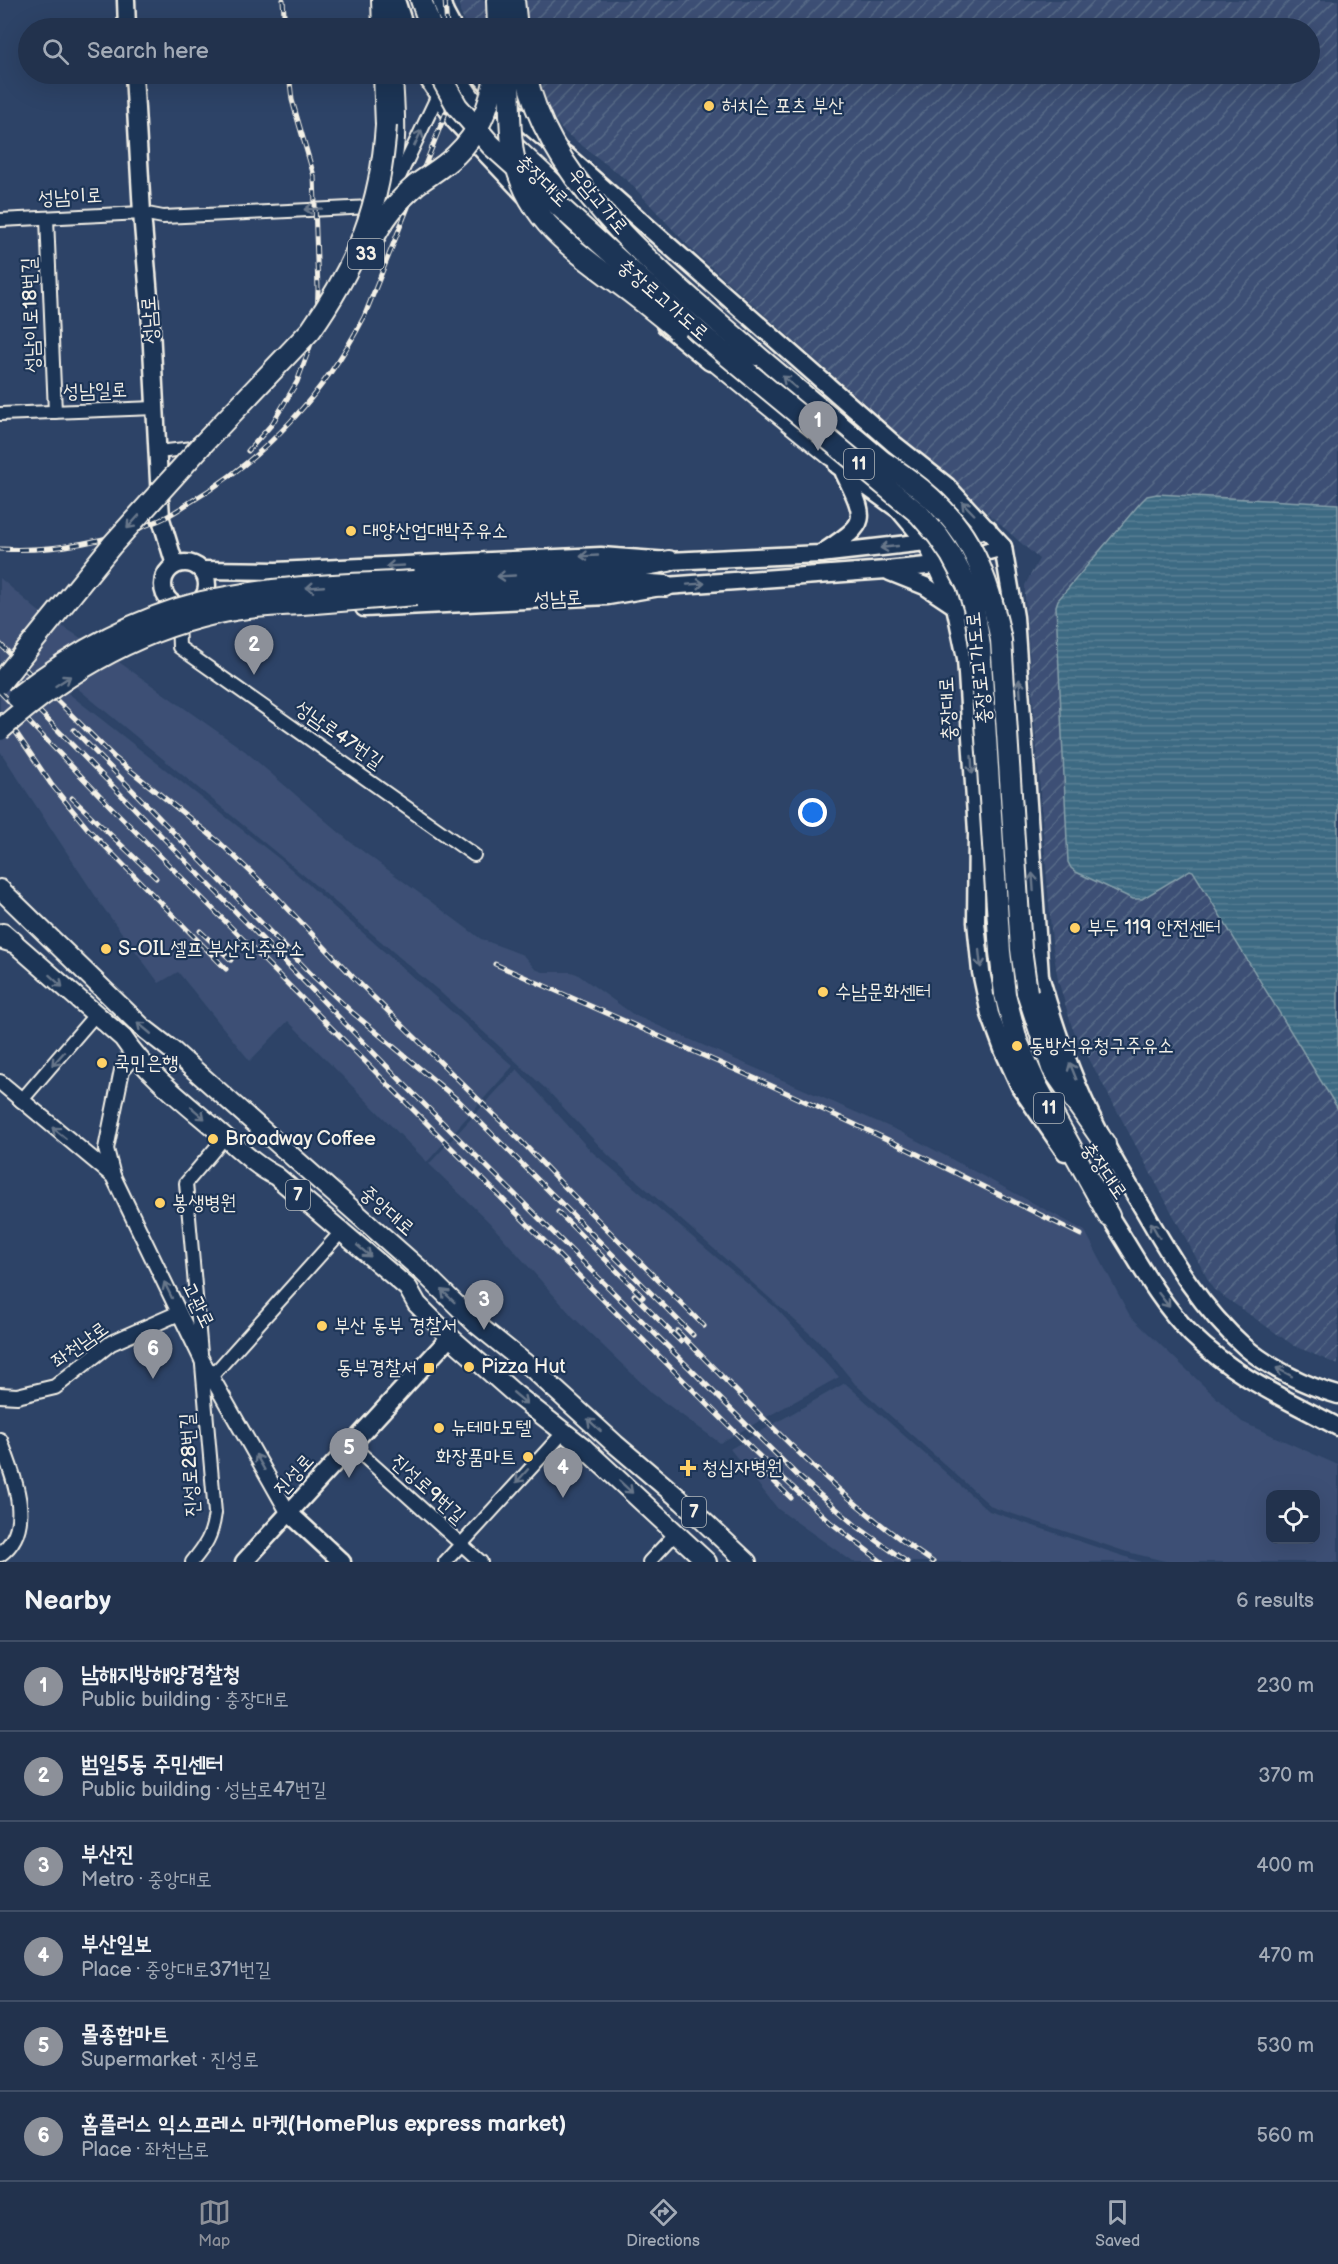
<!DOCTYPE html>
<html lang="en">
<head>
<meta charset="utf-8">
<style>
  :root { --surface:#22324d; --page:#2a3a54; --text:#f1f3f6; --muted:#a2aab6; --line:#3f4d65; --accent:#8c9099 }
  body { margin:0; font-family:"Balsamiq Sans","Poor Story",sans-serif; background:var(--page); color:var(--text) }
  .controls { position:absolute; right:18px; bottom:18px; display:grid; overflow:hidden; border-radius:12px; box-shadow:0 6px 24px #0002 }
  .controls button { width:54px; height:54px; display:grid; place-items:center; padding:0; border:0; border-bottom:2px solid var(--line); background:var(--surface); color:var(--text); font:30px sans-serif }
  .you { position:absolute; left:813px; top:813px; width:21px; height:21px; margin:-15px; border:4px solid #fff; border-radius:50%; background:#1a73e8; box-shadow:0 0 0 9px #1a73e833 }
  .badge { display:grid; place-items:center; width:39px; height:39px; border-radius:50%; background:var(--accent); color:#fff; font-size:20px; font-weight:700 }
  .pin { position:absolute; translate:-50% -50px; filter:drop-shadow(0 2px 3px #0008) }
  .pin::after { content:''; position:absolute; top:32px; width:21px; height:18px; background:inherit; clip-path:polygon(0 0,100% 0,50% 100%) }
  .list { margin:0; padding:0; list-style:none }
  h2 { display:flex; justify-content:space-between; align-items:center; height:78px; margin:0; padding:0 24px; font-size:26px }
  h2 small { font-size:20px; font-weight:400; color:var(--muted) }
  .list li { display:grid; grid-template-columns:39px 1fr auto; gap:18px; align-items:center; box-sizing:border-box; height:90px; padding:0 24px; border-top:2px solid var(--line) }
  .list b { display:block; font-size:22px; white-space:nowrap }
  .list p { margin:0; font-size:20px; white-space:nowrap; color:var(--muted) }
  .list em { font-size:20px; font-style:normal; color:var(--muted) }
  .icon { flex:none; width:33px; height:33px; fill:none; stroke:currentColor; stroke-width:2; stroke-linecap:round; stroke-linejoin:round }
  .map { position:relative; flex:none; width:1338px; height:1562px; overflow:hidden }
  .search { position:absolute; background:var(--surface); box-shadow:0 6px 24px #0002; left:18px; right:18px; top:18px; height:66px; display:flex; align-items:center; gap:15px; box-sizing:border-box; padding:0 21px; border-radius:33px; color:var(--muted); font-size:22px }
  .sheet { height:618px; background:var(--surface) }
  nav { display:flex; justify-content:space-around; align-items:center; box-sizing:border-box; height:84px; border-top:2px solid var(--line); background:var(--surface); font-size:16px; color:var(--muted) }
  nav a { display:grid; justify-items:center; gap:3px }
  nav .on { color:var(--accent) }
  .map>svg:first-child { display:block }
  .built { fill:#3c5074; fill-rule:evenodd }
  .industrial { fill:url(#industrial-furrows) }
  .water { fill:url(#water-rules); stroke:#87a0ab; stroke-width:1.5 }
  .lines { fill:none; stroke-linecap:round; stroke-linejoin:round }
  .minor-casing { stroke:#f4f1e8; stroke-width:16 }
  .tertiary-casing { stroke:#f4f1e8; stroke-width:18 }
  .secondary-casing { stroke:#f4f1e8; stroke-width:21 }
  .primary-casing { stroke:#f4f1e8; stroke-width:22 }
  .trunk-casing { stroke:#f4f1e8; stroke-width:24 }
  .minor { stroke:#1d3557; stroke-width:12 }
  .tertiary { stroke:#1d3557; stroke-width:14 }
  .secondary { stroke:#1d3557; stroke-width:16 }
  .primary { stroke:#1d3557; stroke-width:18 }
  .trunk { stroke:#1d3557; stroke-width:20 }
  .rail-casing { stroke:#f4f1e8; stroke-width:5 }
  .rail { stroke:#1d3557; stroke-width:3; stroke-dasharray:9; stroke-linecap:butt }
  .trunk-bridge-casing { stroke:#f4f1e8; stroke-width:24; stroke-linecap:butt }
  .trunk-bridge { stroke:#1d3557; stroke-width:20 }
  .oneway { stroke:#68778a }
  .poi-dot { fill:#ffd166; stroke:#1d3557; stroke-width:2 }
  .labels { text-anchor:middle; dominant-baseline:central; stroke-width:4.5; stroke-linejoin:round; paint-order:stroke }
  .shield { fill:#1d3557; stroke:#b4b9bc; stroke-width:1.5 }
  .shield-label { font-size:18px; font-weight:bold; fill:#f4f1e8 }
  .poi-label { font-size:20px; fill:#f4f1e8; stroke:#1d3557; text-anchor:start }
  .street-label { font-size:20px; fill:#f4f1e8; stroke:#1d3557 }
</style>
</head>
<body>
<div class="map">
<svg width="1338" height="1562" viewBox="0 0 1338 1562">
  <defs>
    <pattern id="industrial-furrows" width="10" height="10" patternUnits="userSpaceOnUse" patternTransform="scale(1.5)"><rect width="10" height="10" fill="#3c5074"/><path d="M-1 1l2-2M0 10L10 0M9 11l2-2" fill="none" stroke="#596a88"/></pattern>
    <pattern id="water-rules" width="6" height="5" patternUnits="userSpaceOnUse" patternTransform="scale(1.5)"><rect width="6" height="5" fill="#3e6a83"/><path d="M0 2.5h6" fill="none" stroke="#5a8095"/></pattern>
  </defs>
  <rect width="100%" height="100%" fill="#2d4367"/>
  <filter id="ink" filterUnits="userSpaceOnUse"><feTurbulence type="fractalNoise" baseFrequency=".0167" numOctaves="2"/><feDisplacementMap in="SourceGraphic" scale="12" xChannelSelector="R" yChannelSelector="G"/><feConvolveMatrix kernelMatrix="1 2 1 2 8 2 1 2 1" color-interpolation-filters="sRGB"/></filter>
  <g filter="url(#ink)">
    <g class="built">
      <path d="M0,578L37,610L106,654L68,693L282,861L513,1066L427,1162L288,1021L250,1061L178,972L159,983L102,906L0,751Z"/>
      <path d="M109,655L245,751L349,841L481,939L523,955L535,969L543,972H571L577,974L634,1015L901,1132L1085,1231L1130,1316L1242,1422L1338,1465V1562H1169L1127,1552L992,1507L855,1384L826,1348L609,1156L547,1090L440,992L307,878L76,687ZM1270,1494H1316V1540H1270Z"/>
      <path d="M517,1069L590,1150L776,1308L839,1377L720,1443L653,1394L573,1317L489,1222L429,1164Z"/>
      <path d="M845,1383L989,1511L1141,1562H853L778,1509L730,1449Z"/>
    </g>
    <path class="industrial" d="M459,0H1338V506L1138,899L1192,870L1338,1109V1365L1293,1345L1213,1289L1072,1027L1058,980L1052,942L1025,600V585L1039,559L691,249L629,182L562,130L551,113L509,74H1310V28H467L460,12Z"/>
    <path class="water" d="M1157,494L1338,504V1109L1193,871L1190,870L1142,899H1133L1076,872L1071,868L1068,862L1056,606L1058,600L1141,502L1147,496Z"/>
    <g class="lines">
      <defs>
        <g id="minor">
          <path d="M395,28L396,7"/>
          <path d="M387,184C404,152 397,109 396,74"/>
          <path d="M383,211L438,95"/>
          <path d="M47,218L55,412"/>
          <path d="M0,220L142,213L163,217L371,207"/>
          <path d="M0,414L155,408"/>
          <path d="M158,452L193,448L198,443"/>
          <path d="M178,619L179,647L474,855"/>
          <path d="M21,1101L95,1015"/>
          <path d="M211,1377L341,1232"/>
          <path d="M350,1444L481,1562"/>
          <path d="M192,1562C206,1545 212,1536 215,1513L186,1183L225,1137"/>
          <path d="M445,1562L563,1433"/>
          <path d="M649,1562L676,1533"/>
        </g>
        <g id="tertiary">
          <path d="M0,1082L113,1176L202,1360L288,1512"/>
          <path d="M113,1176L106,1149L122,1070L134,1055"/>
          <path d="M0,1395L17,1396L55,1387L111,1343L179,1313"/>
          <path d="M0,1440C12,1474 37,1527 0,1554"/>
        </g>
        <g id="secondary">
          <path d="M126,0L127,28"/>
          <path d="M396,0L405,28"/>
          <path d="M441,0L445,13L453,28"/>
          <path d="M134,74L142,213L150,309L161,519L175,565"/>
          <path d="M425,74L454,120L525,195"/>
          <path d="M479,74C508,107 530,129 566,155L894,444L947,486L1003,547L1015,617L1040,976C1056,1033 1077,1092 1106,1145C1118,1168 1132,1190 1145,1212C1173,1261 1202,1309 1245,1347C1270,1368 1306,1386 1338,1395"/>
          <path d="M665,325L710,362"/>
          <path d="M837,465L899,510L926,542L955,606L966,658L977,832L976,922L981,972L990,1014L1004,1052L1020,1087L1065,1152"/>
          <path d="M821,554C867,522 869,524 844,473"/>
          <circle cx="185" cy="585" r="22"/>
          <path d="M201,570L276,571L601,556L669,561L820,554L926,542L988,529"/>
          <path d="M890,572L925,586L955,606"/>
          <path d="M364,608L608,596L666,586L886,570L937,565L1003,547"/>
          <path d="M1102,1205C1131,1247 1154,1297 1191,1334C1236,1378 1284,1398 1338,1427"/>
          <path d="M288,1512L342,1562"/>
          <path d="M244,1562L450,1337"/>
        </g>
        <g id="primary">
          <path d="M0,889L142,1027L173,1051L423,1272L475,1323L535,1371L615,1444L682,1501L747,1562"/>
          <path d="M3,933L123,1038C148,1075 184,1102 218,1131C237,1147 254,1165 276,1176L408,1288L417,1304L450,1337L515,1394L583,1447L707,1562"/>
        </g>
        <g id="trunk">
          <path d="M382,0L383,28"/>
          <path d="M421,0L431,28"/>
          <path d="M497,0L498,28"/>
          <path d="M514,0L517,28"/>
          <path d="M384,74L386,125"/>
          <path d="M455,74C476,115 512,145 546,177C576,206 607,234 639,260"/>
          <path d="M744,345L882,461"/>
          <path d="M703,351L831,455L858,470"/>
          <path d="M415,581L623,569L669,561"/>
          <path d="M416,595L620,583L666,586"/>
          <path d="M0,938L13,942"/>
          <path d="M1027,992L1052,1068L1105,1144"/>
          <path d="M1005,994L1017,1041L1036,1084L1109,1216"/>
        </g>
      </defs>
      <use href="#minor" class="minor-casing"/>
      <use href="#tertiary" class="tertiary-casing"/>
      <use href="#secondary" class="secondary-casing"/>
      <use href="#primary" class="primary-casing"/>
      <use href="#trunk" class="trunk-casing"/>
      <use href="#minor" class="minor"/>
      <use href="#tertiary" class="tertiary"/>
      <use href="#secondary" class="secondary"/>
      <use href="#primary" class="primary"/>
      <use href="#trunk" class="trunk"/>
      <defs>
        <g id="rail">
          <path d="M283,0L285,28"/>
          <path d="M445,0L447,28"/>
          <path d="M248,451L272,424L297,382L311,344L317,317L318,289L314,176L292,100L289,74"/>
          <path d="M0,549C53,552 111,541 160,520C171,515 182,507 192,501C265,458 325,393 364,317L447,110L451,74"/>
          <path d="M0,644L115,758L219,842L274,894L353,977L521,1141L562,1184L704,1326"/>
          <path d="M0,671L414,1094L797,1475L855,1525L907,1562"/>
          <path d="M0,692L111,807L752,1449L830,1522L882,1562"/>
          <path d="M0,714L13,728L51,784L88,829L226,969"/>
          <path d="M74,730L313,976L353,1013L459,1101L693,1335"/>
          <path d="M72,798L156,878"/>
          <path d="M200,931L231,960"/>
          <path d="M495,964L770,1085L897,1144L1081,1235"/>
          <path d="M558,1212L643,1297"/>
          <path d="M634,1295L681,1342"/>
          <path d="M677,1331C759,1413 836,1498 933,1562"/>
          <path d="M754,1462L791,1498"/>
        </g>
      </defs>
      <use href="#rail" class="rail-casing"/>
      <use href="#rail" class="rail"/>
      <defs>
        <g id="trunk-bridge">
          <path d="M439,74L457,106L491,145L700,333L919,514L938,536L951,555L967,585L974,608L980,646L1000,952L1005,994"/>
          <path d="M509,74C510,99 509,126 513,152C524,216 567,245 615,281C637,297 657,313 677,330"/>
          <path d="M526,74C550,188 672,281 756,355"/>
          <path d="M371,243C382,221 397,201 416,185C429,175 444,167 456,155C479,133 491,104 495,74"/>
          <path d="M882,461C959,510 983,552 1001,640L1021,949L1027,992"/>
          <path d="M0,683L112,545L202,445L311,330C357,264 381,206 386,125"/>
          <path d="M17,697C72,654 134,619 202,602C271,586 344,584 415,581"/>
          <path d="M0,730C65,672 142,627 229,611C253,606 277,605 302,604C340,601 378,598 416,595"/>
        </g>
      </defs>
      <use href="#trunk-bridge" class="trunk-bridge-casing"/>
      <use href="#trunk-bridge" class="trunk-bridge"/>
    </g>
    <defs><path id="oneway-shaft" d="M-6 0H5M1.5-3L5.5 0L1.5 3" fill="none" stroke-width="1.6" stroke-linecap="round" stroke-linejoin="round" transform="scale(1.5)"/></defs>
    <g class="oneway">
      <use href="#oneway-shaft" transform="translate(418 138) rotate(-65)"/>
      <use href="#oneway-shaft" transform="translate(313 209) rotate(177)"/>
      <use href="#oneway-shaft" transform="translate(789 382) rotate(-140)"/>
      <use href="#oneway-shaft" transform="translate(968 508) rotate(-134)"/>
      <use href="#oneway-shaft" transform="translate(133 522) rotate(132)"/>
      <use href="#oneway-shaft" transform="translate(889 547) rotate(174)"/>
      <use href="#oneway-shaft" transform="translate(589 556) rotate(177)"/>
      <use href="#oneway-shaft" transform="translate(395 566) rotate(177)"/>
      <use href="#oneway-shaft" transform="translate(506 576) rotate(177)"/>
      <use href="#oneway-shaft" transform="translate(696 584) rotate(-4)"/>
      <use href="#oneway-shaft" transform="translate(315 587) rotate(175)"/>
      <use href="#oneway-shaft" transform="translate(63 681) rotate(-33)"/>
      <use href="#oneway-shaft" transform="translate(1020 688) rotate(-94)"/>
      <use href="#oneway-shaft" transform="translate(972 765) rotate(87)"/>
      <use href="#oneway-shaft" transform="translate(1033 882) rotate(-94)"/>
      <use href="#oneway-shaft" transform="translate(980 959) rotate(84)"/>
      <use href="#oneway-shaft" transform="translate(56 981) rotate(42)"/>
      <use href="#oneway-shaft" transform="translate(144 1028) rotate(-140)"/>
      <use href="#oneway-shaft" transform="translate(58 1059) rotate(132)"/>
      <use href="#oneway-shaft" transform="translate(1073 1071) rotate(-112)"/>
      <use href="#oneway-shaft" transform="translate(198 1113) rotate(41)"/>
      <use href="#oneway-shaft" transform="translate(59 1133) rotate(-141)"/>
      <use href="#oneway-shaft" transform="translate(1155 1230) rotate(-120)"/>
      <use href="#oneway-shaft" transform="translate(364 1251) rotate(40)"/>
      <use href="#oneway-shaft" transform="translate(168 1290) rotate(-116)"/>
      <use href="#oneway-shaft" transform="translate(448 1296) rotate(-136)"/>
      <use href="#oneway-shaft" transform="translate(1164 1300) rotate(52)"/>
      <use href="#oneway-shaft" transform="translate(1284 1372) rotate(-152)"/>
      <use href="#oneway-shaft" transform="translate(520 1398) rotate(40)"/>
      <use href="#oneway-shaft" transform="translate(594 1425) rotate(-138)"/>
      <use href="#oneway-shaft" transform="translate(260 1462) rotate(-120)"/>
      <use href="#oneway-shaft" transform="translate(522 1476) rotate(132)"/>
      <use href="#oneway-shaft" transform="translate(626 1487) rotate(43)"/>
    </g>
  </g>
  <g class="poi-dot">
    <circle cx="709" cy="106" r="6"/>
    <circle cx="351" cy="531" r="6"/>
    <circle cx="1075" cy="928" r="6"/>
    <circle cx="106" cy="949" r="6"/>
    <circle cx="823" cy="992" r="6"/>
    <circle cx="1017" cy="1046" r="6"/>
    <circle cx="102" cy="1063" r="6"/>
    <circle cx="213" cy="1139" r="6"/>
    <circle cx="160" cy="1203" r="6"/>
    <circle cx="322" cy="1326" r="6"/>
    <circle cx="469" cy="1367" r="6"/>
    <rect x="423" y="1362" width="12" height="12" rx="3"/>
    <circle cx="439" cy="1428" r="6"/>
    <circle cx="528" cy="1457" r="6"/>
    <path d="M685 1459h6v6h6v6h-6v6h-6v-6h-6v-6h6z"/>
  </g>
  <g class="labels">
    <g class="shield">
      <rect x="348" y="239" width="36" height="30" rx="4.5"/>
      <rect x="844" y="449" width="30" height="30" rx="4.5"/>
      <rect x="1034" y="1093" width="30" height="30" rx="4.5"/>
      <rect x="286" y="1180" width="24" height="30" rx="4.5"/>
      <rect x="682" y="1497" width="24" height="30" rx="4.5"/>
    </g>
    <g class="shield-label">
      <text x="366" y="254">33</text>
      <text x="859" y="464">11</text>
      <text x="1049" y="1108">11</text>
      <text x="298" y="1195">7</text>
      <text x="694" y="1512">7</text>
    </g>
    <g class="poi-label">
      <text x="721" y="106">허치슨 포츠 부산</text>
      <text x="363" y="531">대양산업대박주유소</text>
      <text x="1087" y="928">부두 119 안전센터</text>
      <text x="118" y="949">S-OIL셀프 부산진주유소</text>
      <text x="835" y="992">수남문화센터</text>
      <text x="1029" y="1046">동방석유청구주유소</text>
      <text x="114" y="1063">국민은행</text>
      <text x="225" y="1139">Broadway Coffee</text>
      <text x="172" y="1203">봉생병원</text>
      <text x="334" y="1326">부산 동부 경찰서</text>
      <text x="481" y="1367">Pizza Hut</text>
      <text x="417" y="1368" text-anchor="end">동부경찰서</text>
      <text x="451" y="1428">뉴테마모텔</text>
      <text x="516" y="1457" text-anchor="end">화장품마트</text>
      <text x="702" y="1468">청십자병원</text>
    </g>
    <g class="street-label">
      <text transform="translate(542 181) rotate(44)">충장대로</text>
      <text transform="translate(70 197) rotate(-3)">성남이로</text>
      <text transform="translate(598 201) rotate(50)">우암고가로</text>
      <text transform="translate(663 300) rotate(41)">충장로고가도로</text>
      <text transform="translate(31 315) rotate(-92)">성남이로18번길</text>
      <text transform="translate(150 320) rotate(-94)">성남로</text>
      <text transform="translate(95 391) rotate(-2)">성남일로</text>
      <text transform="translate(558 599) rotate(-3)">성남로</text>
      <text transform="translate(979 668) rotate(-96)">충장로고가도로</text>
      <text transform="translate(948 709) rotate(-93)">충장대로</text>
      <text transform="translate(339 735) rotate(35)">성남로47번길</text>
      <text transform="translate(1104 1171) rotate(55)">충장대로</text>
      <text transform="translate(387 1211) rotate(41)">중앙대로</text>
      <text transform="translate(198 1305) rotate(64)">고관로</text>
      <text transform="translate(80 1345) rotate(-36)">좌천남로</text>
      <text transform="translate(190 1465) rotate(-93)">진성로28번길</text>
      <text transform="translate(294 1475) rotate(-48)">진성로</text>
      <text transform="translate(428 1489) rotate(42)">진성로9번길</text>
    </g>
  </g>
</svg>
<div class="controls">
<button><svg class="icon" aria-label="locate" viewBox="0 0 24 24"><circle cx="12" cy="12" r="6"/><path d="M12 2v4M12 18v4M2 12h4M18 12h4"/></svg></button>
</div>
<div class="you"></div>
<div class="pin badge" style="left:818px;top:451px">1</div>
<div class="pin badge" style="left:254px;top:675px">2</div>
<div class="pin badge" style="left:484px;top:1330px">3</div>
<div class="pin badge" style="left:563px;top:1498px">4</div>
<div class="pin badge" style="left:349px;top:1478px">5</div>
<div class="pin badge" style="left:153px;top:1379px">6</div>
<div class="search"><svg class="icon" aria-label="search" viewBox="0 0 24 24"><circle cx="10" cy="10" r="6"/><path d="M15 15l6 6"/></svg>Search here</div>
</div>
<section class="sheet">
<h2>Nearby<small>6 results</small></h2>
<ul class="list">
<li><span class="badge">1</span><div><b>남해지방해양경찰청</b><p>Public building · 충장대로</p></div><em>230 m</em></li>
<li><span class="badge">2</span><div><b>범일5동 주민센터</b><p>Public building · 성남로47번길</p></div><em>370 m</em></li>
<li><span class="badge">3</span><div><b>부산진</b><p>Metro · 중앙대로</p></div><em>400 m</em></li>
<li><span class="badge">4</span><div><b>부산일보</b><p>Place · 중앙대로371번길</p></div><em>470 m</em></li>
<li><span class="badge">5</span><div><b>몰종합마트</b><p>Supermarket · 진성로</p></div><em>530 m</em></li>
<li><span class="badge">6</span><div><b>홈플러스 익스프레스 마켓(HomePlus express market)</b><p>Place · 좌천남로</p></div><em>560 m</em></li>
</ul>
</section>
<nav>
<a class="on"><svg class="icon" aria-label="map" viewBox="0 0 24 24"><path d="M3 6l6-2 6 2 6-2v14l-6 2-6-2-6 2zM9 4v14M15 6v14"/></svg>Map</a>
<a><svg class="icon" aria-label="directions" viewBox="0 0 24 24"><path d="M12 3l9 9-9 9-9-9zM9 14v-3h6M13 9l2 2-2 2"/></svg>Directions</a>
<a><svg class="icon" aria-label="saved" viewBox="0 0 24 24"><path d="M7 4h10v16l-5-4-5 4z"/></svg>Saved</a>
</nav>
</body>
</html>
